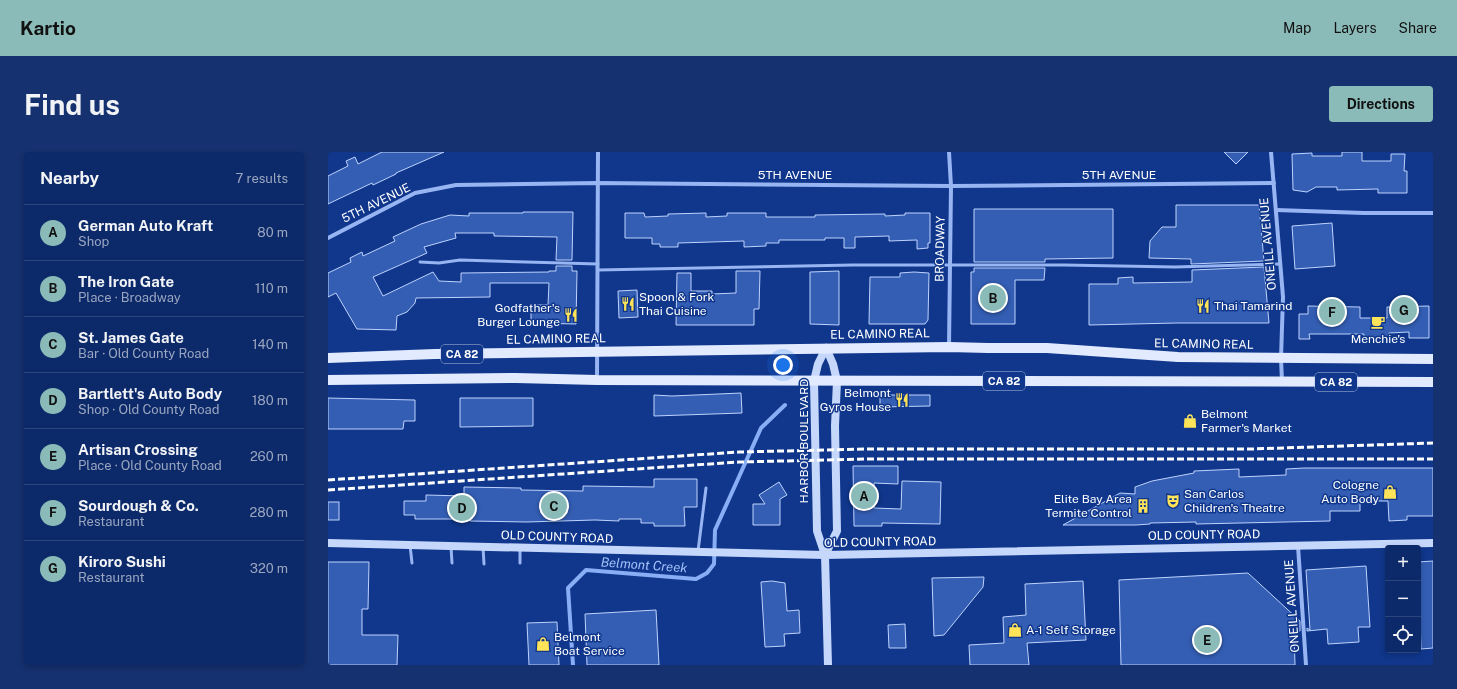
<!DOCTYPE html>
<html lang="en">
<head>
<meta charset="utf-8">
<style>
  :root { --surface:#0c2969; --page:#15316f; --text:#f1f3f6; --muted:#9aa6c0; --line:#2c457d; --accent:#8bbbb9 }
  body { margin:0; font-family:"Public Sans",sans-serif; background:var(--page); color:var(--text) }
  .controls { position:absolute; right:12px; bottom:12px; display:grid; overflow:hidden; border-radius:4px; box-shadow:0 2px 6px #0003 }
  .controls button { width:36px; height:36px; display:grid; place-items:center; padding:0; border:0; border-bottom:1px solid var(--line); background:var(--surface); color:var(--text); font:20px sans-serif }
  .you { position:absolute; left:455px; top:213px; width:14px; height:14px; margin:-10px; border:3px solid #fff; border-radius:50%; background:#1a73e8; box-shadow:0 0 0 6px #1a73e833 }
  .badge { display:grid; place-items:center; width:26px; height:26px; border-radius:50%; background:var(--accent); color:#111; font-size:13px; font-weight:700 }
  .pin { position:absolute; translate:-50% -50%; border:2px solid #fff; box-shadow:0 1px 4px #0006 }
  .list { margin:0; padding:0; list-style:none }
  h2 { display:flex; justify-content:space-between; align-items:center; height:52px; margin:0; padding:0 16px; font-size:17px }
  h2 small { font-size:13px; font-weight:400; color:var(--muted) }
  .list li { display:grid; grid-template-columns:26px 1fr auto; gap:12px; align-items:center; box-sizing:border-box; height:56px; padding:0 16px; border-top:1px solid var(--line) }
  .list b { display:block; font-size:15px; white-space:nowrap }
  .list p { margin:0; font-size:13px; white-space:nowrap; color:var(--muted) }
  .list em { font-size:13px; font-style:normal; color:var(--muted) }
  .icon { flex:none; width:22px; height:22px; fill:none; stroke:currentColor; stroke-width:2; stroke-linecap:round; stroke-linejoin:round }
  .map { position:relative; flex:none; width:1105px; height:513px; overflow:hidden; border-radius:4px }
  header { display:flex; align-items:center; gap:24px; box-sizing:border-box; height:56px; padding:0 20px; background:var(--accent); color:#111 }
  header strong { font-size:19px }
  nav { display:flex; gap:22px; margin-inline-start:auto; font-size:14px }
  .intro { display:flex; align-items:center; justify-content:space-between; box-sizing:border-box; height:96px; padding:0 24px }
  h1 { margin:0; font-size:28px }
  .button { padding:10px 18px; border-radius:4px; background:var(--accent); color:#111; font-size:14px; font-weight:700 }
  main { display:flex; gap:24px; padding:0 24px }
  aside { flex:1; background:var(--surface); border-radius:4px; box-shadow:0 2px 6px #0003 }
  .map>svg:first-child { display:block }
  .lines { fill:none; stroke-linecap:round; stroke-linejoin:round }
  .stream { stroke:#89aef6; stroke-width:4 }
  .building { fill:#345eb4; stroke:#bed3fd }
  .lane { stroke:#97b5f2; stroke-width:3 }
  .street { stroke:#97b5f2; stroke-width:4 }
  .secondary { stroke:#c6d7fc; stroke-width:8 }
  .primary { stroke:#e2eaff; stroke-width:10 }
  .rail { stroke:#fff; stroke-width:3; stroke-dasharray:7 3; stroke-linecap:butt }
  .labels { text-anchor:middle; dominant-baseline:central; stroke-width:3; stroke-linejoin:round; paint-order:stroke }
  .shield { fill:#10378c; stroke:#b7c3dc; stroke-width:1 }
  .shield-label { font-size:11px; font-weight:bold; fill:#fff }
  .street-label { font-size:12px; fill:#fff; stroke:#10378c }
  .poi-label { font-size:12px; fill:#fff; stroke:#10378c; text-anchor:start }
  .water-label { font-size:13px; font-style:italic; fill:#a3c0f9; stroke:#10378c }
</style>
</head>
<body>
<header>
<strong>Kartio</strong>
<nav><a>Map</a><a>Layers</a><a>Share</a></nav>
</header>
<div class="intro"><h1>Find us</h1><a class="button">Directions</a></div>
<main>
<aside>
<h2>Nearby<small>7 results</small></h2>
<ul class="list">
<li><span class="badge">A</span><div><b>German Auto Kraft</b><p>Shop</p></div><em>80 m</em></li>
<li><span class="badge">B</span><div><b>The Iron Gate</b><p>Place · Broadway</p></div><em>110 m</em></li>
<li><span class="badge">C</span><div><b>St. James Gate</b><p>Bar · Old County Road</p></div><em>140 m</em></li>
<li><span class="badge">D</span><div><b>Bartlett's Auto Body</b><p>Shop · Old County Road</p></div><em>180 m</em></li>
<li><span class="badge">E</span><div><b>Artisan Crossing</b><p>Place · Old County Road</p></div><em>260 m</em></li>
<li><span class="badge">F</span><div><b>Sourdough &amp; Co.</b><p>Restaurant</p></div><em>280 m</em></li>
<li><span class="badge">G</span><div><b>Kiroro Sushi</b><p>Restaurant</p></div><em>320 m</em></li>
</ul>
</aside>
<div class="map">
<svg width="1105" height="513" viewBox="0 0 1105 513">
  <rect width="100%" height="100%" fill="#10378c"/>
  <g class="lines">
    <path class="stream" d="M245,513L240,436L258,418L368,427L379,421L386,412L387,378L433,276L457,253"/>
  </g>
  <g class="building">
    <path d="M54,0H116L68,21V22L45,33L44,31L0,52V24L20,14L18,9L27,5L30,12Z"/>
    <path d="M896,0H920L908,12Z"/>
    <path d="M1014,0H1034V9H1063V2H1077L1076,19H1079V41H1050V37L1009,38V35H988L979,40L965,38L964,2L984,1V4H1014Z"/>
    <path d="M848,53H931L936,109L863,112V107L821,106L822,89L834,75H848Z"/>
    <path d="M646,57H785V106L717,107V110H646Z"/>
    <path d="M195,60H245L244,108H228L229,85L166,84V81H127L128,86L96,95L99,101L45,125L55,144L105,120L111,129L133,130V121L221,120V119H228V114H244V119H249L248,172L203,171V153H220L221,131H162V145L88,146L87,151L79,160L69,164L68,178L29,177L8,141L0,145V121L23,110L22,106L34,100L35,104L67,89L65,85L93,72L122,63L141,64V61H195Z"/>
    <path d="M297,61H316L317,65L340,64V62L378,61V65L399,64V61H438V65H487V63L557,62V64L577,63V61H602V91H600V96L589,97V88L561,89V84L527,85V96H516V86H497V88H451V91H438V94L416,95V89L350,91V95H332V92H324V86H297Z"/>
    <path d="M1004,71L1007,114L967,117L964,74Z"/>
    <path d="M936,115L941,171H849L761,173V132H790V126L805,125V131L864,130V118Z"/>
    <path d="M646,116H717L716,128H687V172H643V120H646Z"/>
    <path d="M408,119H432L431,157H426V173H348L349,121H363V139H384V142L408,141Z"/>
    <path d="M511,119V173L482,172V120Z"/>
    <path d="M586,120L601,121L600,168L597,172H541L542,125H572V121Z"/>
    <path d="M309,138L310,165L291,166L290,139Z"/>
    <path d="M980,154L1032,155V166H1059V155L1101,154V186H1081V180L1061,181V186H1036V182H981L982,187H971V162H980Z"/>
    <path d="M413,241L414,261L326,264V243L344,244Z"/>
    <path d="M552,243H602V254L552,255Z"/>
    <path d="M0,246L87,248V269H76L75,277H0Z"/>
    <path d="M132,246H205V274L132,275Z"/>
    <path d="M525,314H570V332L546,331V356L573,357L574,329L613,330L612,372L554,371V374H526Z"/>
    <path d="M976,316H1105V364H1079V368L1061,369L1060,349H1032V359H1002V369L868,372V370L822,371V372L808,373H735L792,341L807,342V335L824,329L866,321V319L911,317V325L958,323V317Z"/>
    <path d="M326,327H369V355H356L357,374H326V371H313V367H291V369L267,368L199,370L142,369V367H87V363H76V349H98V343L136,344V335L193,336V338L255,339V334L326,335Z"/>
    <path d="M451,330L459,343L452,347V373H425V352H437L431,343Z"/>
    <rect x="0" y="350" width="11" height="18"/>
    <path d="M1105,409V496L1093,497L1090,410Z"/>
    <path d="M0,410H41L40,457H34V483H70L69,513H0Z"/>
    <path d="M1038,414L1042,475H1030L1031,490L1000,492L999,477L979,479V476L982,478L978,418Z"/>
    <path d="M920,421L972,469V479L966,480L967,513H793L791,428Z"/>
    <path d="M656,425L655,435L616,483L606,484L604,426Z"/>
    <path d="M444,429L457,431L459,459L471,458L472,481L456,482L457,494L437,495L433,430Z"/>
    <path d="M755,429L758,488L699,491L701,513H642L641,493L676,491L675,465L698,463L697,432Z"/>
    <path d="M328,458L331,513H259L257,462Z"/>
    <path d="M229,470L231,513H201L199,471Z"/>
    <path d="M577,472L578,496H561L560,473Z"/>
  </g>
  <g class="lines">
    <g class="lane">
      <path d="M92,110L111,111L132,108L270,112"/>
      <path d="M270,118L525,113H736L847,115L952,112"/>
      <path d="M82,393L84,411"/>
      <path d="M123,395L124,411"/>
      <path d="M155,395L156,412"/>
      <path d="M370,399L378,336"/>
      <path d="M192,411V396"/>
    </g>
    <g class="street">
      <path d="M943,0L955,145L953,206L954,230"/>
      <path d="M948,58L1036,61H1105"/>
      <path d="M0,86L87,41L128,33L269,31L623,34L946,31"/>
      <path d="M621,194L623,34L621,0"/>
      <path d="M269,227L270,0"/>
      <path d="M970,394L978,513"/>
    </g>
    <g class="secondary">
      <path d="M498,196L490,212L486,229L489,379L497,403L500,513"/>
      <path d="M0,391L497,403L1105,391"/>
      <path d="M497,403L509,379L507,274L509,229L505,212L498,196"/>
    </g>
    <g class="primary">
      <path d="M0,206L107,202L621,195L660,196H719L850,205L1105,207"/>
      <path d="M0,228L188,226L269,228L1105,230"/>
    </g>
    <g class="rail">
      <path d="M0,328L411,300L540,297H924L1105,291"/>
      <path d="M0,338L411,310L540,307H1105"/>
    </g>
  </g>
  <defs>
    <symbol id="restaurant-bare" viewBox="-9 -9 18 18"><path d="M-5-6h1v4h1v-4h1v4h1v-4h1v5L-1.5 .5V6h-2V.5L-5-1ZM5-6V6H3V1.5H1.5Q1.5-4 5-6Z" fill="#ffe358" stroke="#10378c" stroke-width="2.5" paint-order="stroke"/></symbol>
    <symbol id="cafe-bare" viewBox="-9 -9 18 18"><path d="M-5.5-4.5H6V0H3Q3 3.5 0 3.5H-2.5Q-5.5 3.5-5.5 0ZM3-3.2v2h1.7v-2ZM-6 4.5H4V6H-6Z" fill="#ffe358" stroke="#10378c" stroke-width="2.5" paint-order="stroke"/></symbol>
    <symbol id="shop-bare" viewBox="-9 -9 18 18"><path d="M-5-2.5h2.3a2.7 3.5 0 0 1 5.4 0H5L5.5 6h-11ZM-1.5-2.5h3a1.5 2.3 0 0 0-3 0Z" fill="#ffe358" stroke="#10378c" stroke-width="2.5" paint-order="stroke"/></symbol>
    <symbol id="theatre-bare" viewBox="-9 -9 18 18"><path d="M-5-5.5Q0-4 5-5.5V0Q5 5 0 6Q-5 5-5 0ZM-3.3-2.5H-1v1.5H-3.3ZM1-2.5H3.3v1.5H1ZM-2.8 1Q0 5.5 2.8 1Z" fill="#ffe358" stroke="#10378c" stroke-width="2.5" paint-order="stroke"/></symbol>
    <symbol id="building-bare" viewBox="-9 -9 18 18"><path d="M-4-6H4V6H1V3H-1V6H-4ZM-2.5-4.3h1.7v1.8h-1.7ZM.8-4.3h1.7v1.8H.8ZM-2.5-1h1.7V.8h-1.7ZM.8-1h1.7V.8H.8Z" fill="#ffe358" stroke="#10378c" stroke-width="2.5" paint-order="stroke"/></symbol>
  </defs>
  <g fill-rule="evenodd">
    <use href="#restaurant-bare" x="290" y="142" width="20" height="20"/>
    <use href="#restaurant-bare" x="865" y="144" width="20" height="20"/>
    <use href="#restaurant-bare" x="233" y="153" width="20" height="20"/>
    <use href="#cafe-bare" x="1040" y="160" width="20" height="20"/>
    <use href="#restaurant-bare" x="564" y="238" width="20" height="20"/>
    <use href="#shop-bare" x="852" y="259" width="20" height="20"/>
    <use href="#shop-bare" x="1052" y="330" width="20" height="20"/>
    <use href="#theatre-bare" x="835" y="339" width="20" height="20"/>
    <use href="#building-bare" x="805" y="344" width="20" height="20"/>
    <use href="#shop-bare" x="677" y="468" width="20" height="20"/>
    <use href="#shop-bare" x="205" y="482" width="20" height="20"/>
  </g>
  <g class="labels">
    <g class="shield">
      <rect x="113" y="193" width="42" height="18" rx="3"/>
      <rect x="655" y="220" width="42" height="18" rx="3"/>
      <rect x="987" y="221" width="42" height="18" rx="3"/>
    </g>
    <g class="shield-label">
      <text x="134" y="202">CA 82</text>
      <text x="676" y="229">CA 82</text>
      <text x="1008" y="230">CA 82</text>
    </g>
    <g class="street-label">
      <text x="467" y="23">5TH AVENUE</text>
      <text x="791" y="23">5TH AVENUE</text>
      <text transform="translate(48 51) rotate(-26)">5TH AVENUE</text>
      <text transform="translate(940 92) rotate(-95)">ONEILL AVENUE</text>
      <text transform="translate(612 97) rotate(-89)">BROADWAY</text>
      <text transform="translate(552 182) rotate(-1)">EL CAMINO REAL</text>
      <text transform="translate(228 187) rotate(-1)">EL CAMINO REAL</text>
      <text transform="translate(876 192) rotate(1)">EL CAMINO REAL</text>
      <text transform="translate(476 289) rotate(-90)">HARBOR BOULEVARD</text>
      <text transform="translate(876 383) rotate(-1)">OLD COUNTY ROAD</text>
      <text transform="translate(229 385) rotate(2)">OLD COUNTY ROAD</text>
      <text transform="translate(552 390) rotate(-1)">OLD COUNTY ROAD</text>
      <text transform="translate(964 454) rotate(-94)">ONEILL AVENUE</text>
    </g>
    <g class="poi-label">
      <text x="311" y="145">Spoon &amp; Fork<tspan x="311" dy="14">Thai Cuisine</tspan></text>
      <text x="886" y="154">Thai Tamarind</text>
      <text x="232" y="156" text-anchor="end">Godfather's<tspan x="232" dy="14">Burger Lounge</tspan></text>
      <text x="1050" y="187" text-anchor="middle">Menchie's</text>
      <text x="563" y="241" text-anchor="end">Belmont<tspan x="563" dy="14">Gyros House</tspan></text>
      <text x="873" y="262">Belmont<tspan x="873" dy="14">Farmer's Market</tspan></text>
      <text x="1051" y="333" text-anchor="end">Cologne<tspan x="1051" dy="14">Auto Body</tspan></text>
      <text x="856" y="342">San Carlos<tspan x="856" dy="14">Children's Theatre</tspan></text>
      <text x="804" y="347" text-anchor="end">Elite Bay Area<tspan x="804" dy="14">Termite Control</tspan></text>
      <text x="698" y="478">A-1 Self Storage</text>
      <text x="226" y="485">Belmont<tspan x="226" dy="14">Boat Service</tspan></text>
    </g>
    <g class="water-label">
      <text transform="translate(316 413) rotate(4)">Belmont Creek</text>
    </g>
  </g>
</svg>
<div class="controls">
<button>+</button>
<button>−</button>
<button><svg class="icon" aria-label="locate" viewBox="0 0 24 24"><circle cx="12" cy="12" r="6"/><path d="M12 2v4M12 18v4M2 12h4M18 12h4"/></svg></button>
</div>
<div class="you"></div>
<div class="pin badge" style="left:536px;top:344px">A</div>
<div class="pin badge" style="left:665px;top:146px">B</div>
<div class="pin badge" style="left:226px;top:354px">C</div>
<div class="pin badge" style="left:134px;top:356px">D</div>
<div class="pin badge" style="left:879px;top:488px">E</div>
<div class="pin badge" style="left:1004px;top:160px">F</div>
<div class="pin badge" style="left:1076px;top:158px">G</div>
</div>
</main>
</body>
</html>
